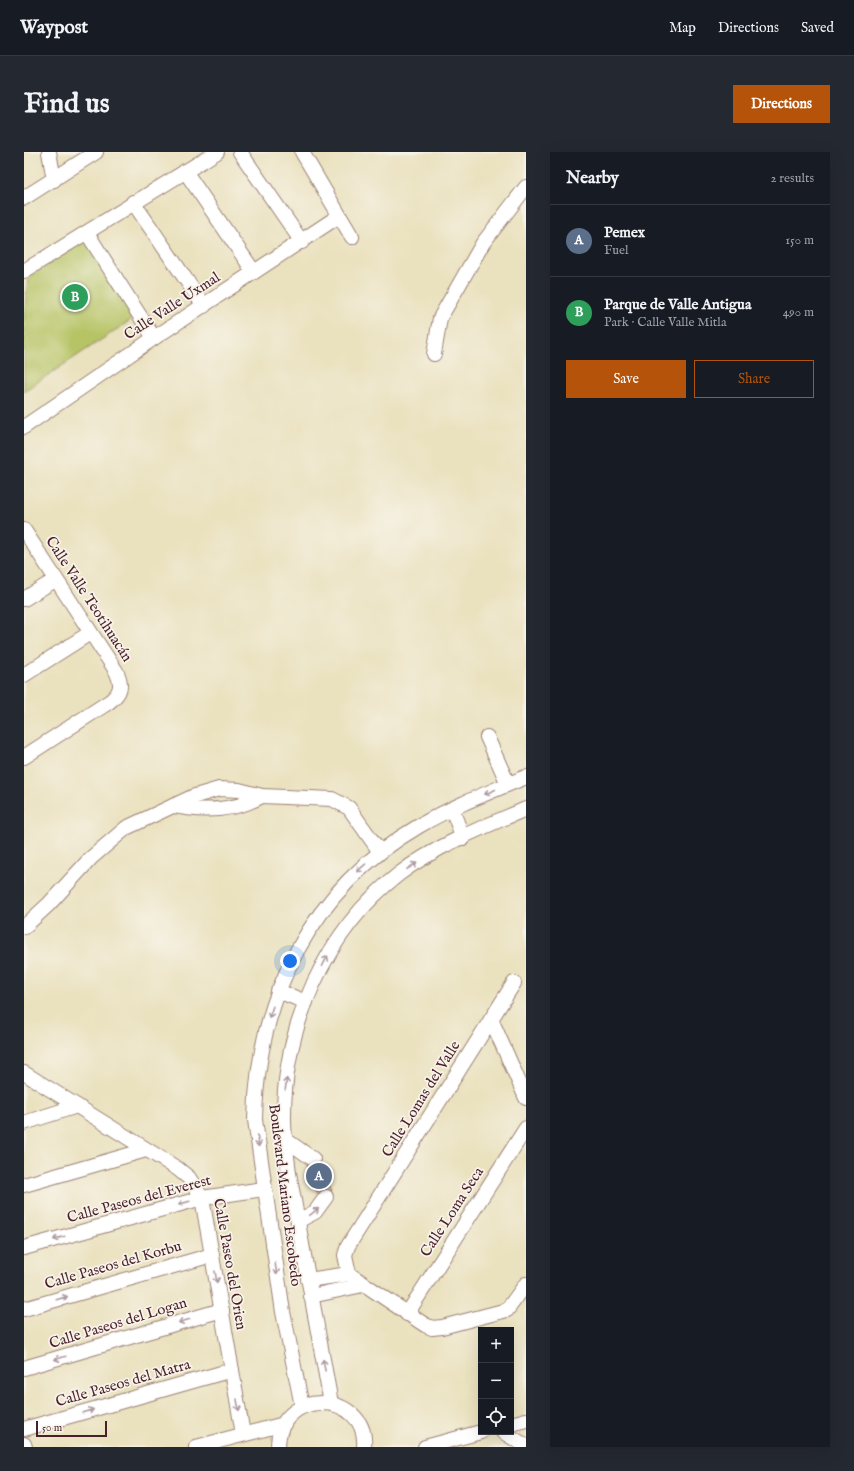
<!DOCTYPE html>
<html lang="en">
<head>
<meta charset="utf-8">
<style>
  :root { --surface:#171b24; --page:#242831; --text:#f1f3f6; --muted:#9ea1a6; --line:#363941; --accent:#b45309 }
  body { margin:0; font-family:"IM FELL English",serif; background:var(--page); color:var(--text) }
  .controls { position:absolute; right:12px; bottom:12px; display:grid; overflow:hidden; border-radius:0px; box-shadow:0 4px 16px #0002 }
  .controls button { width:36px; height:36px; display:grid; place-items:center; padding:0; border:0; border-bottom:1px solid var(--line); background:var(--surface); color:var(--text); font:20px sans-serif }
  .scale { position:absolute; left:12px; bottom:10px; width:71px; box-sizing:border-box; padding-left:4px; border:2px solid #4a1f2b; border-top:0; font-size:11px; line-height:14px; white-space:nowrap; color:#4a1f2b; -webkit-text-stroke:3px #f7f3e8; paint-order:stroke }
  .you { position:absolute; left:266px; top:809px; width:14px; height:14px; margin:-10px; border:3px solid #fff; border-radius:50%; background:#1a73e8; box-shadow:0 0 0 6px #1a73e833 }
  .badge { display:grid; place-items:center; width:26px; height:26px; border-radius:50%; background:var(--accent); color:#fff; font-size:13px; font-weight:700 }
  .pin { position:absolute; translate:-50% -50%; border:2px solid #fff; box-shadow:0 1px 4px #0006 }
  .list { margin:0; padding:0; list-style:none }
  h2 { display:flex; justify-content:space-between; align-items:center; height:52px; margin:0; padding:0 16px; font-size:17px }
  h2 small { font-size:13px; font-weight:400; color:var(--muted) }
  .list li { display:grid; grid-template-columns:26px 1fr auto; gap:12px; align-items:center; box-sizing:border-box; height:72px; padding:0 16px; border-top:1px solid var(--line) }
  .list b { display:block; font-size:15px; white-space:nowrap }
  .list p { margin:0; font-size:13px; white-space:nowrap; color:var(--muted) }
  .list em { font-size:13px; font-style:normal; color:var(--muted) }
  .actions { display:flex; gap:8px; padding:12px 16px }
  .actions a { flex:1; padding:9px 0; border:1px solid var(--accent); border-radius:0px; text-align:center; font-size:14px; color:var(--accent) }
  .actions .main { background:var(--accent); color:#fff }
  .icon { flex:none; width:22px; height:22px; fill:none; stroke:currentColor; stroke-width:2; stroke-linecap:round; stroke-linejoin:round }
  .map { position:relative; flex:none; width:502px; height:1295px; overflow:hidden; border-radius:0px }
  header { display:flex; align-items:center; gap:24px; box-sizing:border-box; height:56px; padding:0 20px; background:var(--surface); border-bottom:1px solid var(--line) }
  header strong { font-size:19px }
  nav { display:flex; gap:22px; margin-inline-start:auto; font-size:14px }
  .intro { display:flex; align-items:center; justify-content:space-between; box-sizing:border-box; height:96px; padding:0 24px }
  h1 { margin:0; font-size:28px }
  .button { padding:10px 18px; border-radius:0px; background:var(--accent); color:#fff; font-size:14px; font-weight:700 }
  main { display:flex; gap:24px; padding:0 24px }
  aside { flex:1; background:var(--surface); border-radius:0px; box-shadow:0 4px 16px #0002 }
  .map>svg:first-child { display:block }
  .green { fill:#b7c466; stroke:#807248 }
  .building { fill:#e5a39e }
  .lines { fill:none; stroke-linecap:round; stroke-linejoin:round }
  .minor-tunnel { stroke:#cabaa1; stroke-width:14; stroke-dasharray:14 7; stroke-linecap:butt }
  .minor-casing { stroke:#9a8074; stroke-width:16 }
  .minor { stroke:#fff; stroke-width:14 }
  .oneway { stroke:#ae9aa0 }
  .labels { text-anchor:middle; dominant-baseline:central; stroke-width:3.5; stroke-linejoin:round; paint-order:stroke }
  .street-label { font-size:15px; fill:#4a1f2b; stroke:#f7f3e8 }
</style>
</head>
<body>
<header>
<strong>Waypost</strong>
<nav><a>Map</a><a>Directions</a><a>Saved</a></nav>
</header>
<div class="intro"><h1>Find us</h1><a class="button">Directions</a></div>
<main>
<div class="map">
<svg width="502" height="1295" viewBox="0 0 502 1295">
  <rect width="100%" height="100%" fill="#f7f3e8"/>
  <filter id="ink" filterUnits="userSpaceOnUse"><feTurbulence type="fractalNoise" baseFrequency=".025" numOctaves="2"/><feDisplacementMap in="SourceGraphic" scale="8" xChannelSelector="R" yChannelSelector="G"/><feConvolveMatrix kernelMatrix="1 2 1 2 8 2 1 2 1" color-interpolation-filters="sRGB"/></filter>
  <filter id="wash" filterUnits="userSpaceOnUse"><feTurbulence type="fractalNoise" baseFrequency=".012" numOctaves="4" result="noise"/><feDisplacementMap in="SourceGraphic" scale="16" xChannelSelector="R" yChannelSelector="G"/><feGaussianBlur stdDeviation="0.9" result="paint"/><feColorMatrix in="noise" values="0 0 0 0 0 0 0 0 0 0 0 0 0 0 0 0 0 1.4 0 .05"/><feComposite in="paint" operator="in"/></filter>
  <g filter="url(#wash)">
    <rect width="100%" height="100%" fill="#eae1be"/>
    <path class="green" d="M61,85L113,164L0,239V165L4,126Z"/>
    <g id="blocks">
      <path class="building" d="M296,1012V1011L308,1039L303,1037H299L294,1042L283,1013L289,1015Z"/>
    </g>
  </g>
  <g filter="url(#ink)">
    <use href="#blocks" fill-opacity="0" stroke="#9a8074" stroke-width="1"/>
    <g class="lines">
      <path class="minor-tunnel" d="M289,1007L302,1045"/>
      <defs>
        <g id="minor">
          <path d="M25,0L30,28"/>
          <path d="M216,0L278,90"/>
          <path d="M278,0L328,85"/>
          <path d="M161,19L230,120"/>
          <path d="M0,46L72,0"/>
          <path d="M109,50L180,154"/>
          <path d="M63,81L130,186"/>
          <path d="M0,119L193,0"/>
          <path d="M410,202L416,166L459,91L502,35"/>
          <path d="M0,275L130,186L315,64"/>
          <path d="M0,378L92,519C99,533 97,541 85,550L0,605"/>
          <path d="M0,447L31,428"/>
          <path d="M0,523L66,481"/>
          <path d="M463,585L484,632"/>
          <path d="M149,654C179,660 211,659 238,644"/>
          <path d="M428,657L439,686"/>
          <path d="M0,775L25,752L67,706L102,676L168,645L195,637L215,638L238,644L308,647L325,656L356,700"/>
          <path d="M490,831L324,1094L321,1103L325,1122L401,1173L408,1176L418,1175L483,1158L502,1132"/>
          <path d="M254,839L282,850"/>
          <path d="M467,867L502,946"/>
          <path d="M0,921L154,1017L165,1026L178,1046L219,1282"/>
          <path d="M0,971L53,954"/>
          <path d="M262,988L289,1007"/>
          <path d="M0,1033L122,998"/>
          <path d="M274,1069L291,1060L302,1045"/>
          <path d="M0,1096L178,1046L240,1037"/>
          <path d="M284,1128L325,1122"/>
          <path d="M287,1144L339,1133"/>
          <path d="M0,1157L188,1103"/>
          <path d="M383,1162L502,976"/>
          <path d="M0,1216L198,1158"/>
          <path d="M307,1251L265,1021C263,1003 260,985 260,967C259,875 302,778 375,722C412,694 459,675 502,657"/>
          <path d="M278,1254L259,1160L231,968C233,845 287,737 395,674C429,654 466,640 502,625"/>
          <path d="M487,1272L502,1268"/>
          <path d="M0,1277L208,1218"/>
          <path d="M479,1280L502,1294"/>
          <path d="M0,1292L1,1295"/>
          <path d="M172,1295L260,1272"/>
          <path d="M254,1295C254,1234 345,1239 340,1295"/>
          <path d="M401,1295L457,1280"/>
        </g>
      </defs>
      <use href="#minor" class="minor-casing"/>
      <use href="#minor" class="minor"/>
    </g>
    <defs><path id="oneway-shaft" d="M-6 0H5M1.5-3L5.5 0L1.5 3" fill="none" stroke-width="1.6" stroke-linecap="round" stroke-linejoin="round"/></defs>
    <g class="oneway">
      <use href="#oneway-shaft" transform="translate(466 640) rotate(156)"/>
      <use href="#oneway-shaft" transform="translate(388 714) rotate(-33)"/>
      <use href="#oneway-shaft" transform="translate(337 716) rotate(139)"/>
      <use href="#oneway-shaft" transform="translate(301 809) rotate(-63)"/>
      <use href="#oneway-shaft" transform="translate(247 860) rotate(109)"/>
      <use href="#oneway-shaft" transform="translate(262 932) rotate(-83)"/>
      <use href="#oneway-shaft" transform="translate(234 989) rotate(83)"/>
      <use href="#oneway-shaft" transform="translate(160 1051) rotate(164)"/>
      <use href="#oneway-shaft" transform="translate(290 1060) rotate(-38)"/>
      <use href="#oneway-shaft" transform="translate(35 1086) rotate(164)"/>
      <use href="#oneway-shaft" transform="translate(252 1117) rotate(81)"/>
      <use href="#oneway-shaft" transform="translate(192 1125) rotate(80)"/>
      <use href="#oneway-shaft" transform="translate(38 1146) rotate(-16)"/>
      <use href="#oneway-shaft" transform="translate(160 1169) rotate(163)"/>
      <use href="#oneway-shaft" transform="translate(36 1206) rotate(163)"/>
      <use href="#oneway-shaft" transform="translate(300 1213) rotate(-101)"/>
      <use href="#oneway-shaft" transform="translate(214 1253) rotate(80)"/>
      <use href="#oneway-shaft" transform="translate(64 1259) rotate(-16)"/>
    </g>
  </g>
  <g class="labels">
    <g class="street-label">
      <text transform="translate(148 154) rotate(-33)">Calle Valle Uxmal</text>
      <text transform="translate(65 447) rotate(57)">Calle Valle Teotihuacán</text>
      <text transform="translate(397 947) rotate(-58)">Calle Lomas del Valle</text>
      <text transform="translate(261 1043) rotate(83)">Boulevard Mariano Escobedo</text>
      <text transform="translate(115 1047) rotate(-15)">Calle Paseos del Everest</text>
      <text transform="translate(428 1060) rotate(-57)">Calle Loma Seca</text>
      <text transform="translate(206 1112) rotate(80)">Calle Paseo del Orien</text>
      <text transform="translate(89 1113) rotate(-16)">Calle Paseos del Korbu</text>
      <text transform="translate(94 1171) rotate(-17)">Calle Paseos del Logan</text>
      <text transform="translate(99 1231) rotate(-16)">Calle Paseos del Matra</text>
    </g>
  </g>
</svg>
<div class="controls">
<button>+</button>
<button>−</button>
<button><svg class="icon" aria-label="locate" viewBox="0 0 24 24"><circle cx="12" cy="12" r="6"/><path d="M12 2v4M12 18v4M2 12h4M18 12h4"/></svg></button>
</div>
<div class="scale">50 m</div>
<div class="you"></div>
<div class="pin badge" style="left:295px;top:1024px;background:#5c6f8a">A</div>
<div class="pin badge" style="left:51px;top:145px;background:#2e9e5b">B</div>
</div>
<aside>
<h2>Nearby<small>2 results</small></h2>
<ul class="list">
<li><span class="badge" style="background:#5c6f8a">A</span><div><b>Pemex</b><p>Fuel</p></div><em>150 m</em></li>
<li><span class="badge" style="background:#2e9e5b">B</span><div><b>Parque de Valle Antigua</b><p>Park · Calle Valle Mitla</p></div><em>490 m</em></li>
</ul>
<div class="actions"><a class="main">Save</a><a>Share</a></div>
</aside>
</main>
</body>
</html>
